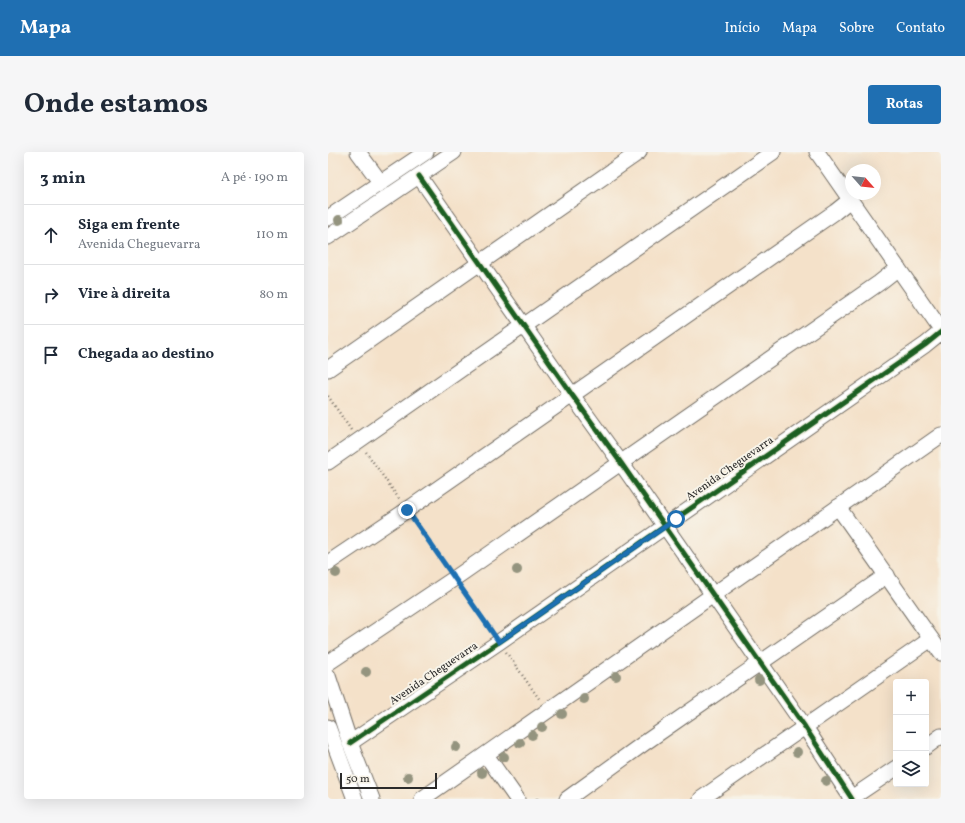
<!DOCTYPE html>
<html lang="pt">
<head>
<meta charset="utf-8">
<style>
  :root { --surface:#fff; --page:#f6f6f7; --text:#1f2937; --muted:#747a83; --line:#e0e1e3; --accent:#1f6fb2 }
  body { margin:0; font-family:Vollkorn,serif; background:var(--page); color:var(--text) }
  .controls { position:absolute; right:12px; bottom:12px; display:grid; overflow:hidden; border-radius:4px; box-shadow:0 4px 16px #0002 }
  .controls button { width:36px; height:36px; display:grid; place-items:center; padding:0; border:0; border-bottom:1px solid var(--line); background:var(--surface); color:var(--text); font:20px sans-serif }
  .compass { position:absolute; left:517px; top:12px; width:36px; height:36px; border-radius:50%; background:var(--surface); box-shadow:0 4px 16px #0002; rotate:117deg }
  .scale { position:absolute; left:12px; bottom:10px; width:97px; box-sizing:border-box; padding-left:4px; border:2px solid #2b2b2b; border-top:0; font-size:11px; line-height:14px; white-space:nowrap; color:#2b2b2b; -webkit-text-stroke:3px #f7f3e8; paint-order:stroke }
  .stop { position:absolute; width:12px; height:12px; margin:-9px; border:3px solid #1f6fb2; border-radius:50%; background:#fff }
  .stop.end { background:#1f6fb2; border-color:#fff; box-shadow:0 1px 4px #0008 }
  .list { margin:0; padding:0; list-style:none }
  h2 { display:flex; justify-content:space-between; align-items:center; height:52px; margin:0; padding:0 16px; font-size:17px }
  h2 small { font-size:13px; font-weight:400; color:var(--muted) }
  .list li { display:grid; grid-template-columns:26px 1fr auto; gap:12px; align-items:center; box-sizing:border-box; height:60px; padding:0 16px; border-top:1px solid var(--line) }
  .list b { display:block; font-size:15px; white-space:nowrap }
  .list p { margin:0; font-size:13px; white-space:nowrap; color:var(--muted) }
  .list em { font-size:13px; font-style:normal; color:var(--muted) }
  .icon { flex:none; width:22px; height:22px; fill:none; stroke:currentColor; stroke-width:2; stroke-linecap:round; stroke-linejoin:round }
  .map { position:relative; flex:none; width:613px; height:647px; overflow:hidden; border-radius:4px }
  header { display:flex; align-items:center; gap:24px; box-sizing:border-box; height:56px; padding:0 20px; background:var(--accent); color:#fff }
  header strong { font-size:19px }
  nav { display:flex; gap:22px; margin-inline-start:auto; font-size:14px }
  .intro { display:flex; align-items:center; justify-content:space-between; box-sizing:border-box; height:96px; padding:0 24px }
  h1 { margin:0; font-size:28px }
  .button { padding:10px 18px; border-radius:4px; background:var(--accent); color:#fff; font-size:14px; font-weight:700 }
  main { display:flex; gap:24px; padding:0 24px }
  aside { flex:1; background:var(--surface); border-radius:4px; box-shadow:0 4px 16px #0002 }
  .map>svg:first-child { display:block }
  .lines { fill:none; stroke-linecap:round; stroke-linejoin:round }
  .street-casing { stroke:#716b62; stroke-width:17 }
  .path { stroke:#716b62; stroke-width:2.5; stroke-dasharray:1 3; stroke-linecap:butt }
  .street { stroke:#fff; stroke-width:15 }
  .cycleway-casing { stroke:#f7f3e8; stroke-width:8 }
  .cycleway { stroke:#1b5e20; stroke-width:5 }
  .tree { fill:#94947f }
  .route { stroke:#1f6fb2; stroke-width:5 }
  .labels { text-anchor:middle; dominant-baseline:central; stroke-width:4; stroke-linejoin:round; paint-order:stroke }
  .street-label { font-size:11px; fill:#2b2b2b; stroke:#f7f3e8 }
</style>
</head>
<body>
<header>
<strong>Mapa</strong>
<nav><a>Início</a><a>Mapa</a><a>Sobre</a><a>Contato</a></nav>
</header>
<div class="intro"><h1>Onde estamos</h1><a class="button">Rotas</a></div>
<main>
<aside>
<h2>3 min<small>A pé · 190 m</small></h2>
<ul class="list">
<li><svg class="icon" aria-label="ahead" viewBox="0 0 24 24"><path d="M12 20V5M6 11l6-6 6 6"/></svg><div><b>Siga em frente</b><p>Avenida Cheguevarra</p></div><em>110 m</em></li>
<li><svg class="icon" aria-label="right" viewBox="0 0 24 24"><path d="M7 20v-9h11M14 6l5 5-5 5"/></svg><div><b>Vire à direita</b></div><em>80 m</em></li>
<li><svg class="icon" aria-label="arrive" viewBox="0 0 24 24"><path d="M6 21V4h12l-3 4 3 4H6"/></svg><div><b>Chegada ao destino</b></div></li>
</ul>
</aside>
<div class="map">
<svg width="613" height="647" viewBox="0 0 613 647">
  <rect width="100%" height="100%" fill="#f7f3e8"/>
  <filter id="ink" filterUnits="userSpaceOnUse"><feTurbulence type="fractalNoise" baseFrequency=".025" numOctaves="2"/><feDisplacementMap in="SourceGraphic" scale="8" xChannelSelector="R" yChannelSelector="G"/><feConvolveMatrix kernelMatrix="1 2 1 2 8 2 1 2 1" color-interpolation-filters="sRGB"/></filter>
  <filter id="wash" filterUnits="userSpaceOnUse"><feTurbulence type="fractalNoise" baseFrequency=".012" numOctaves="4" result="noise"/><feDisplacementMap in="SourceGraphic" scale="16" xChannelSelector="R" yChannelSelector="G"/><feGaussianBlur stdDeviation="0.9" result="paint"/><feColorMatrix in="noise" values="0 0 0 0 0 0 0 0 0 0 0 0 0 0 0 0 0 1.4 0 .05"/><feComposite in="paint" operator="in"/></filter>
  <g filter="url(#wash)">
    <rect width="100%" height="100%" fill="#f4e1c9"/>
  </g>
  <g filter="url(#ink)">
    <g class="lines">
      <defs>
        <g id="street">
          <path d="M30,0L53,31"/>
          <path d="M489,0L613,178"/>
          <path d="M91,24L244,243L293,311L477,575L524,647"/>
          <path d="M0,66L98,0"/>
          <path d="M0,85L126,0"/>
          <path d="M0,217L311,0"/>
          <path d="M0,310L445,0"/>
          <path d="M510,355L613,501"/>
          <path d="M0,411L79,358L507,60L522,48"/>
          <path d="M0,511L127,426L551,131L570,116"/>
          <path d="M0,524L22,591L44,647"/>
          <path d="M0,575L27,647"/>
          <path d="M22,591L171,490L597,193L613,180"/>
          <path d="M598,595L613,584"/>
          <path d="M158,603L189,647"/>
          <path d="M94,647L613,283"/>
          <path d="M239,647L315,592L559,423"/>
          <path d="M373,647L603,487"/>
          <path d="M522,647L568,616"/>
        </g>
      </defs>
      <use href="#street" class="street-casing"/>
      <g class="path">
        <path d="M0,244L23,278"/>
        <path d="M38,300L72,348"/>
        <path d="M87,369L119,416"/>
        <path d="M133,436L164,479"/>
        <path d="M178,500L212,548"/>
        <path d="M209,646V647"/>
      </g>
      <use href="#street" class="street"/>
      <defs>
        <g id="cycleway">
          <path d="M91,24L244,243L293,311L477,575L524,647"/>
          <path d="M22,591L171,490L597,193L613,180"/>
        </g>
      </defs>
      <use href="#cycleway" class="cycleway-casing"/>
      <use href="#cycleway" class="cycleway"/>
    </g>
    <g class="tree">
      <circle cx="11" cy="68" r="5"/>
      <circle cx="189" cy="418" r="5"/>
      <circle cx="8" cy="421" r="5"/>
      <circle cx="38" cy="520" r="5"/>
      <circle cx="288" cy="524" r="5"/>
      <circle cx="431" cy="528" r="5"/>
      <circle cx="256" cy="547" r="5"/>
      <circle cx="234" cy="562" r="5"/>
      <circle cx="214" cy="575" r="5"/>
      <circle cx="204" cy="583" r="5"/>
      <circle cx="192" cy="591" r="5"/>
      <circle cx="128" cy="595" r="5"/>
      <circle cx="469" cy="600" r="5"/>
      <circle cx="176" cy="605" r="5"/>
      <circle cx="154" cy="621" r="5"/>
      <circle cx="80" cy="625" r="5"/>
      <circle cx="498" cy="629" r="5"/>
    </g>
  </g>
  <g class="lines" filter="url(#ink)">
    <path class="route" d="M79,358L171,490L348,367"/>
  </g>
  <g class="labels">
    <g class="street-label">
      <text transform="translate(402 317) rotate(-35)">Avenida Cheguevarra</text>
      <text transform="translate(106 522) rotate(-34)">Avenida Cheguevarra</text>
    </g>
  </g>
</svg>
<div class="controls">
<button>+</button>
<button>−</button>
<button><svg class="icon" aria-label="layers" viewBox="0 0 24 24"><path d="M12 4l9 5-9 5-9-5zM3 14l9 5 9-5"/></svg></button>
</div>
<svg class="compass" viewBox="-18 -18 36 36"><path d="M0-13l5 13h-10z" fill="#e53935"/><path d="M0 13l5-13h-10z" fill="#747a83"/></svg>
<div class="scale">50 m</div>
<div class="stop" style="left:348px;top:367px"></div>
<div class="stop end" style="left:79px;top:358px"></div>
</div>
</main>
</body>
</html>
